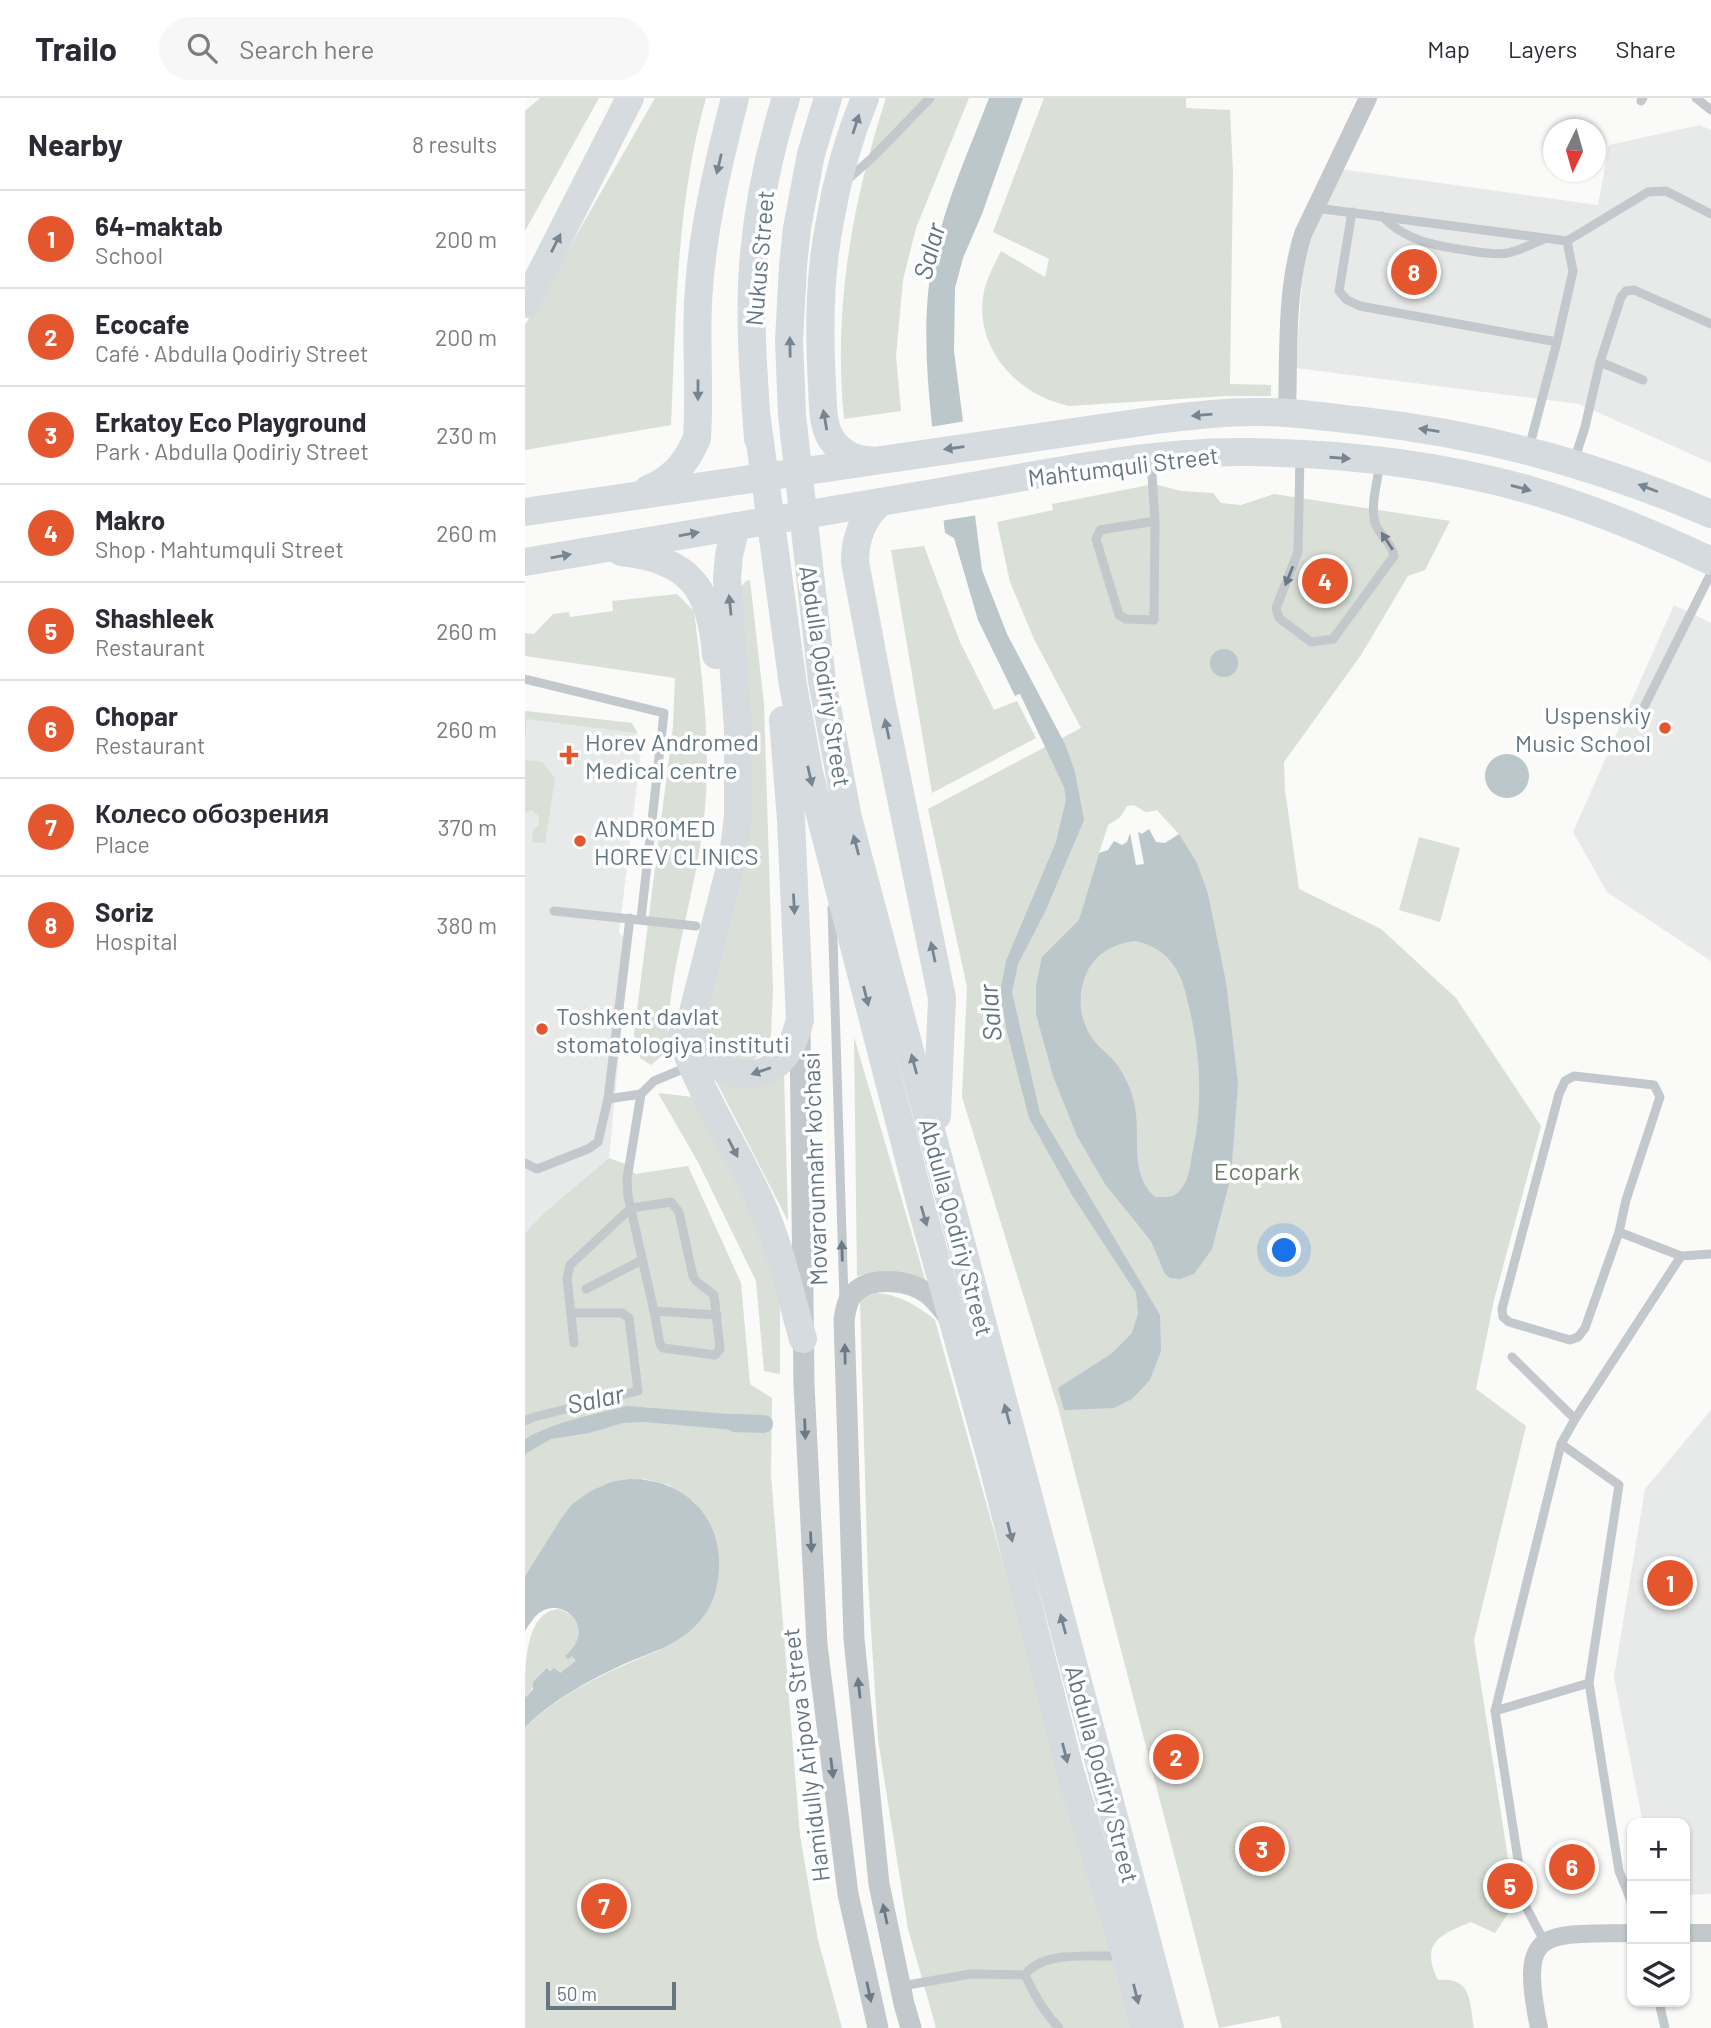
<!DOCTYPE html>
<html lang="en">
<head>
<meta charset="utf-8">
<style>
  :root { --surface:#fff; --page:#f7f7f7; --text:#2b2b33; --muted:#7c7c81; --line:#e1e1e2; --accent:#e4572e }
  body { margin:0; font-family:Barlow,sans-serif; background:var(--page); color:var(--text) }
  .controls { position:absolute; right:21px; bottom:21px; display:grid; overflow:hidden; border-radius:14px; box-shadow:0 2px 5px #0004 }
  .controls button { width:63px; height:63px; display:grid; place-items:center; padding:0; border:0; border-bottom:2px solid var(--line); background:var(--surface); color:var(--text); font:35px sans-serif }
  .compass { position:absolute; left:1018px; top:21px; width:63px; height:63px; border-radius:50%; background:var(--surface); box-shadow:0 2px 5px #0004; rotate:185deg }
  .scale { position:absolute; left:21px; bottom:18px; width:130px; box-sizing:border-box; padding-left:7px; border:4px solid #657683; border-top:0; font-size:19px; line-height:24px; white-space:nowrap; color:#657683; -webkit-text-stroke:5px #fff; paint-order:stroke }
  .you { position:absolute; left:760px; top:1153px; width:24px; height:24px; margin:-18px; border:5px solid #fff; border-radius:50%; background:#1a73e8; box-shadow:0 0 0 10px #1a73e833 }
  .badge { display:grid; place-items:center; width:46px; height:46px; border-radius:50%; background:var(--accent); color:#fff; font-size:23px; font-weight:700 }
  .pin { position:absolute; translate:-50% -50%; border:4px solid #fff; box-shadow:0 2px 7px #0006 }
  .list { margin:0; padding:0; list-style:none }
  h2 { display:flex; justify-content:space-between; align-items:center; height:91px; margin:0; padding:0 28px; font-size:30px }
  h2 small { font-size:23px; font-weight:400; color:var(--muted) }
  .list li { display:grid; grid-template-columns:46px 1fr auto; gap:21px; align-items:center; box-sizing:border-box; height:98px; padding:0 28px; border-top:2px solid var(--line) }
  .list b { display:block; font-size:26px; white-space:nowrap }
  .list p { margin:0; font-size:23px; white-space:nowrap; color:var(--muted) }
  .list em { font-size:23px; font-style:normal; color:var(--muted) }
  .icon { flex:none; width:38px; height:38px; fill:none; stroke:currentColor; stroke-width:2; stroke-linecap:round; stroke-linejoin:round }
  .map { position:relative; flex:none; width:1186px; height:1930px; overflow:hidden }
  header { display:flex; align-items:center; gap:42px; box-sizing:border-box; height:98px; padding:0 35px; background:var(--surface); border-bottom:2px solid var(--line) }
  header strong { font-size:33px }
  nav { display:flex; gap:38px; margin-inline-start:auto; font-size:24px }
  .search { width:490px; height:63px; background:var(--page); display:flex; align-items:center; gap:18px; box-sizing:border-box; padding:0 24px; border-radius:38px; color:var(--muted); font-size:26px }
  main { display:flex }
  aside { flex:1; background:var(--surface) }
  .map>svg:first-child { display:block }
  .built { fill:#e8e9e9 }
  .green { fill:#dadfd7 }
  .water { fill:#bbc7cb; fill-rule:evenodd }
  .pier { fill:#fafaf8 }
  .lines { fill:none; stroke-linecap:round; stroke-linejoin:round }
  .canal { stroke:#bbc7cb; stroke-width:18 }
  .service { stroke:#c3c8cc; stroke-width:9 }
  .minor { stroke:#c3c8cc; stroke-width:18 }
  .tertiary { stroke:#c3c8cc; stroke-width:21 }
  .primary { stroke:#d6dbdf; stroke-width:28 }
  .trunk { stroke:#d6dbdf; stroke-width:28 }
  .oneway { fill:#768591 }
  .oneway2 { fill:#6a7a87 }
  .poi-dot { fill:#e4572e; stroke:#fff; stroke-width:2.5 }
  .labels { text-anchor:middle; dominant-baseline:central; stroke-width:7; stroke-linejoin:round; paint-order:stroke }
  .street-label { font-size:24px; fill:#657683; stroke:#fff }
  .poi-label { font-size:24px; fill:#657683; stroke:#fff; text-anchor:start }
  .park-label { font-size:24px; fill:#687a64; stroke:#fff }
  .water-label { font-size:26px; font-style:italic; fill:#60757c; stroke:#fff }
</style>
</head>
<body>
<header>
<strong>Trailo</strong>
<div class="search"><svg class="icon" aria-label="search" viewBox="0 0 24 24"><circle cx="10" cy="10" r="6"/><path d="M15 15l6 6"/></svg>Search here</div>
<nav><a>Map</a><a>Layers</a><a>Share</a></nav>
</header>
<main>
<aside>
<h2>Nearby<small>8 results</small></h2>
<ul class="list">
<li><span class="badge">1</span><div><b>64-maktab</b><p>School</p></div><em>200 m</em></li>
<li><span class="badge">2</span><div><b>Ecocafe</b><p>Café · Abdulla Qodiriy Street</p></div><em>200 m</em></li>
<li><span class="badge">3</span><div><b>Erkatoy Eco Playground</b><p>Park · Abdulla Qodiriy Street</p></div><em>230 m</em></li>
<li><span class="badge">4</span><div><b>Makro</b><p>Shop · Mahtumquli Street</p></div><em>260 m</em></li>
<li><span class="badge">5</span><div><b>Shashleek</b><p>Restaurant</p></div><em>260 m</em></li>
<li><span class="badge">6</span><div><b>Chopar</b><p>Restaurant</p></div><em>260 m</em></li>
<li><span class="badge">7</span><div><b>Колесо обозрения</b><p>Place</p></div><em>370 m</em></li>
<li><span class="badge">8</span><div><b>Soriz</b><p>Hospital</p></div><em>380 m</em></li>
</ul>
</aside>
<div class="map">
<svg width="1186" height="1930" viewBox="0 0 1186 1930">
  <rect width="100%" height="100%" fill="#fafaf8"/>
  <g class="built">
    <path d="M1175,27L1186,32V365L1054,306L771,270L779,155L815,71L1073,107L1084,47Z"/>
    <path d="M1149,507L1186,525V863L1082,794L1048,734Z"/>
    <path d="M0,613L107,625L117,644L94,835L105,843L84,1060L19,1115L0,1135Z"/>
    <path d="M1186,1312V1796L1160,1797V1725H1118L1089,1579L1120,1391Z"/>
  </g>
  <g class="green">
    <path d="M15,0H74L0,133V13Z"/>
    <path d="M130,0H181C151,105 151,219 146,327L0,352V227Z"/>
    <path d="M361,0H444L391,130L378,182L371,258L376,313L319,321C308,211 327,105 361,0Z"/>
    <path d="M519,0H661V10L705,12L708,75L705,286L746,287V298H701L544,308C491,297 448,249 459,193C462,180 470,165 476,153L520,179L524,161L468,134Z"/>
    <path d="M629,386L656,393L688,395L696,405L716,407L749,396L925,423L900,472L883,478L836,557L759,664L760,692L774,791L856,831L931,900L1016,1028L969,1202L951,1291L1001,1328L949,1542L990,1805L970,1835L946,1824C914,1837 895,1845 913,1882C948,1879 944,1904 949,1930H757L754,1918L694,1930L534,1313L437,999L442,889L403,711L556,630L509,541L485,484L472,424L528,412L527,406Z"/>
    <path d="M399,448L435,544L469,612L492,603L511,640L407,695L366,452Z"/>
    <path d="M225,482L239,606L248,892L246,937L237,955L227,963L221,965L201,962L185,940L180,921L214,782L215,490L221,483Z"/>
    <path d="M152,496L169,513C177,579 186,644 180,710C173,792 142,871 142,953L126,967L115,960L109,936L148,628L150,580L0,558V535L9,536L28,516L44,514L45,519L88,513L87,503Z"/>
    <path d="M0,613L107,625L112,635L2,621L0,639Z"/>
    <path d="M0,662L17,664L30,680L20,745L7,744L8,732L14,727V718L6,712L0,715Z"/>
    <path d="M894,739L935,750L915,824L874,812Z"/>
    <path d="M329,939L403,1191L346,1175L332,1178Z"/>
    <path d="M259,975L263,1123L188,977Z"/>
    <path d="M133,995L168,999L237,1137L250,1177L255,1213V1276L239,1273L231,1183L173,1064Z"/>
    <path d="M84,1060L103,1067L110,1076L163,1068L216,1185L225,1286L247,1300L246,1377L275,1737L293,1842L317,1930H0V1629C40,1593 85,1572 135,1552L180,1418L169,1404L144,1387L119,1381L47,1406L0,1478V1135L19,1115Z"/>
    <path d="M350,1195C373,1196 392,1207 410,1222L608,1930H411L383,1831L353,1642L343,1483L335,1203L339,1199Z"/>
    <path d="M33,1511C58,1518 56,1537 47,1558L52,1563L35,1575L22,1571L0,1600C0,1567 0,1515 33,1511Z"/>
  </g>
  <g class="water">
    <path d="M464,0H498L457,116L438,160L430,190L429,253L457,472L482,536L540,646L550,674L559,722L520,814L493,866L487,894L515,1015L635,1217L636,1253L625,1282L607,1301L589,1310L539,1312L533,1290L586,1256L607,1235L613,1216L611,1195L547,1097L504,1020L482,934L475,895L481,863L531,744L541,702L539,689L495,596L490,598L453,522L429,440L420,435C411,349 390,242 409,157C421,103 444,52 464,0Z"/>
    <circle cx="699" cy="565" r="14"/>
    <circle cx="982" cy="678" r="22"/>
    <path d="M609,707L621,714L632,712L654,736L672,765L683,796L701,884L713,986L706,1078L687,1151L669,1176L655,1181L645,1180L640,1176L626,1143L580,1086L552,1038L528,978L511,916V888L517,859L554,822L583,727L595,719L602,708ZM610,843C624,846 637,852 646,864C658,878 661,896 665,913C676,962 678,1009 667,1057C665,1070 663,1088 651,1096C646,1100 637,1099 630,1099C601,1074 619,1031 607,997C604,987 599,977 593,968C587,959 578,953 571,945C554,925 551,897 562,874C571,855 590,845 610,843Z"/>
    <path d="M102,1308L230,1318L233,1334L119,1324L98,1325L64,1335L26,1341L0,1356V1341C31,1323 68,1317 102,1308Z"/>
    <path d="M104,1381C164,1380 204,1426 192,1487C189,1504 180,1520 166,1532C147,1549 122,1556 99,1566C63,1583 29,1601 0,1629V1600L8,1591V1584L22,1570L25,1573L29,1570L35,1575L51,1563L47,1558L43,1561L40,1558C73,1531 38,1497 14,1515C8,1520 4,1527 0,1533V1478L36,1421L47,1406L66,1393L86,1384Z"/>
  </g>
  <g class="pier">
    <path d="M441,323L453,417L415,423L405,329Z"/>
    <path d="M609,707L621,714L632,712L654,736L640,745L631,744L624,731L617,736L613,734L619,766L611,767L605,735L602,744L597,747L589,743L583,752L574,755L583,727L595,719L602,708Z"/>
  </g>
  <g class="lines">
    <path class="canal" d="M210,1325L239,1326"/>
    <g class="service">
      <path d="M1171,0L1186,12"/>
      <path d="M1116,3L1118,0"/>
      <path d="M321,83L348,59L405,0"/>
      <path d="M791,110L1042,143L1048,173L1032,244"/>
      <path d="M827,114L814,193L822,202L835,208L1032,244L1004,350"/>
      <path d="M857,118C881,144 912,148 946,153C958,155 971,157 983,155C996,152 1007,146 1019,141"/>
      <path d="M1042,143L1123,94L1141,93L1186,116"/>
      <path d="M1075,264L1118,282"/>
      <path d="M775,359L773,454L751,510L754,520L786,544L808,541L869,458C867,445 854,437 850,425C845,407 853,382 855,364"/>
      <path d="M626,362L630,423L629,522L601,521L594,517L571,441L575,432L630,423"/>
      <path d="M1049,363L1060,329L1075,264L1096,199L1101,193L1109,192L1186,226"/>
      <path d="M0,581L139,615L116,821"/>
      <path d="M1114,619L1186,475"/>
      <path d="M307,810L319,1202"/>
      <path d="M29,813L171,828"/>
      <path d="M165,968L129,983L116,996L102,1081L103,1098L129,1213L192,1217"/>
      <path d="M83,1001L116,996"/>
      <path d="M0,1065L12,1071L63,1051L73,1044L83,1001L105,820"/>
      <path d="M1094,1134L1101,1102L1135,999L1129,987L1049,978L1040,983L1034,996L977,1211L978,1219L984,1224L1045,1242L1053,1239L1060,1230L1094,1134L1156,1158L1186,1156"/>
      <path d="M61,1191L117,1162"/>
      <path d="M49,1245L42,1180L45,1167L106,1110L146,1104L154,1114L168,1178L171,1183L189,1197L195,1251L190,1257L138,1250L135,1246L129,1213"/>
      <path d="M987,1259L1050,1321"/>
      <path d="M0,1323L9,1319L113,1293L104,1220L97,1215H47"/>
      <path d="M1036,1346L1094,1387L1064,1585L1094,1773L1107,1805"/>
      <path d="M970,1613L1064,1585"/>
      <path d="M1019,1843L1000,1807L970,1613L1036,1346L1050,1321L1156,1158"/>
      <path d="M377,1888L445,1876L500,1877"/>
      <path d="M1134,1904L1140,1930"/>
      <path d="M534,1930C519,1914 509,1897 500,1877C517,1852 568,1859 596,1858"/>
    </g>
    <g class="minor">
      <path d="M762,315C764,256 760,193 778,136L843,0"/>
      <path d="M1160,1835H1186"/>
      <path d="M1014,1930C993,1827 1018,1837 1107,1835"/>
    </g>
    <g class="tertiary">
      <path d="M275,931L279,1287L292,1547L323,1796L353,1930"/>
      <path d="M386,1930L379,1906L354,1786L329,1541L319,1221C321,1212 322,1201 329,1195C346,1177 385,1182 403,1196C412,1203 418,1212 425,1221"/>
    </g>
    <g class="primary">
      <path d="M303,0L286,56L272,130L268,168L264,243L267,317L297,583L323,720L645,1930"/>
      <path d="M340,0C324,39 312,81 305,123C294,177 294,232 297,287C298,304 297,324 305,339C313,353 329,362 344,362"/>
      <path d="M232,322L268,587L284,674L397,1111L468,1368L545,1673L601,1858L619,1930"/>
      <path d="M233,341C229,284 224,227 228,169C232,112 244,54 261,0"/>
      <path d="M123,391C148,381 162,364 172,340C175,295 171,250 173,206C176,136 193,67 210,0"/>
      <path d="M356,404C337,420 330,440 330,464L358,612L417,900L412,1018"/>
      <path d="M0,414L631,322C663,318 695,314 727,314C764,313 801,319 838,323C963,337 1070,367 1186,416"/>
      <path d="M211,428L204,457L202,480L213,631V719L208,758L168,914C168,925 169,936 174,946C192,983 241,988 263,953C269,944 272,933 275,922L266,722L258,622"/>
      <path d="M96,454C165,461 186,491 191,557"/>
      <path d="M0,464C142,440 284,416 426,392C523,375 623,353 722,354C817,355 913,366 1005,392C1067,410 1127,435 1186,463"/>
      <path d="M156,939C176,997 210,1048 235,1103C255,1147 265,1196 278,1241"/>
    </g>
    <path class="trunk" d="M0,206L105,0"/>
  </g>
  <defs><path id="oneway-solid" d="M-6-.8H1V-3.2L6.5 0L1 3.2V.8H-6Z" transform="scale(1.75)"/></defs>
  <g class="oneway">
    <use href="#oneway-solid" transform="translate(331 26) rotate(-72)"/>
    <use href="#oneway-solid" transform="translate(194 66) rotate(103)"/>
    <use href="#oneway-solid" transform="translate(31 145) rotate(-63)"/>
    <use href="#oneway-solid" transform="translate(265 249) rotate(-91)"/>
    <use href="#oneway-solid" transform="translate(173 292) rotate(90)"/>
    <use href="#oneway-solid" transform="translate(677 317) rotate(175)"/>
    <use href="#oneway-solid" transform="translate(300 322) rotate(-100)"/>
    <use href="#oneway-solid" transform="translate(904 332) rotate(-171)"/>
    <use href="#oneway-solid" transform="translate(429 350) rotate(172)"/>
    <use href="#oneway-solid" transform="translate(815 360) rotate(4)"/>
    <use href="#oneway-solid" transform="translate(996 390) rotate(15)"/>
    <use href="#oneway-solid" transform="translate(1123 390) rotate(-159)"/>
    <use href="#oneway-solid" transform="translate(164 436) rotate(-10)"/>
    <use href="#oneway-solid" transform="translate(36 458) rotate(-10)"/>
    <use href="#oneway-solid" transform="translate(205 507) rotate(-96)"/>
    <use href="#oneway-solid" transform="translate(362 631) rotate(-102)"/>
    <use href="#oneway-solid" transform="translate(285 678) rotate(77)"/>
    <use href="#oneway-solid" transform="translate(331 747) rotate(-105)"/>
    <use href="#oneway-solid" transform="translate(269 806) rotate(87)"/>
    <use href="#oneway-solid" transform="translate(408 854) rotate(-102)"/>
    <use href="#oneway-solid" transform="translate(341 898) rotate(76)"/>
    <use href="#oneway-solid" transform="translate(389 966) rotate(-105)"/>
    <use href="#oneway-solid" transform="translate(236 973) rotate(161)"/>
    <use href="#oneway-solid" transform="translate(208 1050) rotate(63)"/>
    <use href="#oneway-solid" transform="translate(399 1118) rotate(74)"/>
    <use href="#oneway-solid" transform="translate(482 1316) rotate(-105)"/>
    <use href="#oneway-solid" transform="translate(485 1434) rotate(76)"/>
    <use href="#oneway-solid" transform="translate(538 1526) rotate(-105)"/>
    <use href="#oneway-solid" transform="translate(540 1655) rotate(76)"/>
    <use href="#oneway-solid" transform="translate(611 1896) rotate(76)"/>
  </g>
  <g class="oneway2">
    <use href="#oneway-solid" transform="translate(862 443) rotate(-123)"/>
    <use href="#oneway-solid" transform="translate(764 478) rotate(112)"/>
    <use href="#oneway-solid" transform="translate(317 1153) rotate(-92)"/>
    <use href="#oneway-solid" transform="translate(320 1256) rotate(-91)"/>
    <use href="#oneway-solid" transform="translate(280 1331) rotate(88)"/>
    <use href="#oneway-solid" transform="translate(286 1444) rotate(87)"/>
    <use href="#oneway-solid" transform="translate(334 1590) rotate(-96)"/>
    <use href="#oneway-solid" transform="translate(307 1670) rotate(83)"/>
    <use href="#oneway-solid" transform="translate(360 1816) rotate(-102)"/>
    <use href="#oneway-solid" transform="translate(344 1894) rotate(78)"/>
  </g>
  <g class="poi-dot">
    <circle cx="1140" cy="630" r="7"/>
    <path d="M40.5 646.5h7v7h7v7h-7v7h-7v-7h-7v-7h7z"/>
    <circle cx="55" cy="743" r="7"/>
    <circle cx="17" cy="931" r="7"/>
  </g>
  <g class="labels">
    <g class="street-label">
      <text transform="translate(234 160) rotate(-85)">Nukus Street</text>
      <text transform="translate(598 368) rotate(-7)">Mahtumquli Street</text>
      <text transform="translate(301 578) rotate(81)">Abdulla Qodiriy Street</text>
      <text transform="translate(289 1071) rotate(-92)">Movarounnahr ko'chasi</text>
      <text transform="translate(432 1129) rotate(75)">Abdulla Qodiriy Street</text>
      <text transform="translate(280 1657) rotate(-97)">Hamidully Aripova Street</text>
      <text transform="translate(578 1676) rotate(75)">Abdulla Qodiriy Street</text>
    </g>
    <g class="poi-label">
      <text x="1126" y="616" text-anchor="end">Uspenskiy<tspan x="1126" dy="28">Music School</tspan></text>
      <text x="60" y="643">Horev Andromed<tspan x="60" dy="28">Medical centre</tspan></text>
      <text x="69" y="729">ANDROMED<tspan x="69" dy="28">HOREV CLINICS</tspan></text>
      <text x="31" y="917">Toshkent davlat<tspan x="31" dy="28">stomatologiya instituti</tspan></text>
    </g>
    <g class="park-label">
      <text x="732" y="1072">Ecopark</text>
    </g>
    <g class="water-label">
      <text transform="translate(403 153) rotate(-75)">Salar</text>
      <text transform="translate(464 915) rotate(-95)">Salar</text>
      <text transform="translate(70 1300) rotate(-12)">Salar</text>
    </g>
  </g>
</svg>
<div class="controls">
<button>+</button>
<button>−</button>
<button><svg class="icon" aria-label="layers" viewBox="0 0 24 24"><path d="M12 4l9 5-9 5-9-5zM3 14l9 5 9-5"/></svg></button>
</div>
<svg class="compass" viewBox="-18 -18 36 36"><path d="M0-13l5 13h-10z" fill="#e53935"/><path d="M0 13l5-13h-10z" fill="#7c7c81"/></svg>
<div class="scale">50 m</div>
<div class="you"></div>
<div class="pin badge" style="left:1145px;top:1485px">1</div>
<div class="pin badge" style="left:651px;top:1659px">2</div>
<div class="pin badge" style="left:737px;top:1751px">3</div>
<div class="pin badge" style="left:800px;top:483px">4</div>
<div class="pin badge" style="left:985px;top:1788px">5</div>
<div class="pin badge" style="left:1047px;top:1769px">6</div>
<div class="pin badge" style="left:79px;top:1808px">7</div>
<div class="pin badge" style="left:889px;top:174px">8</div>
</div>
</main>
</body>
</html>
